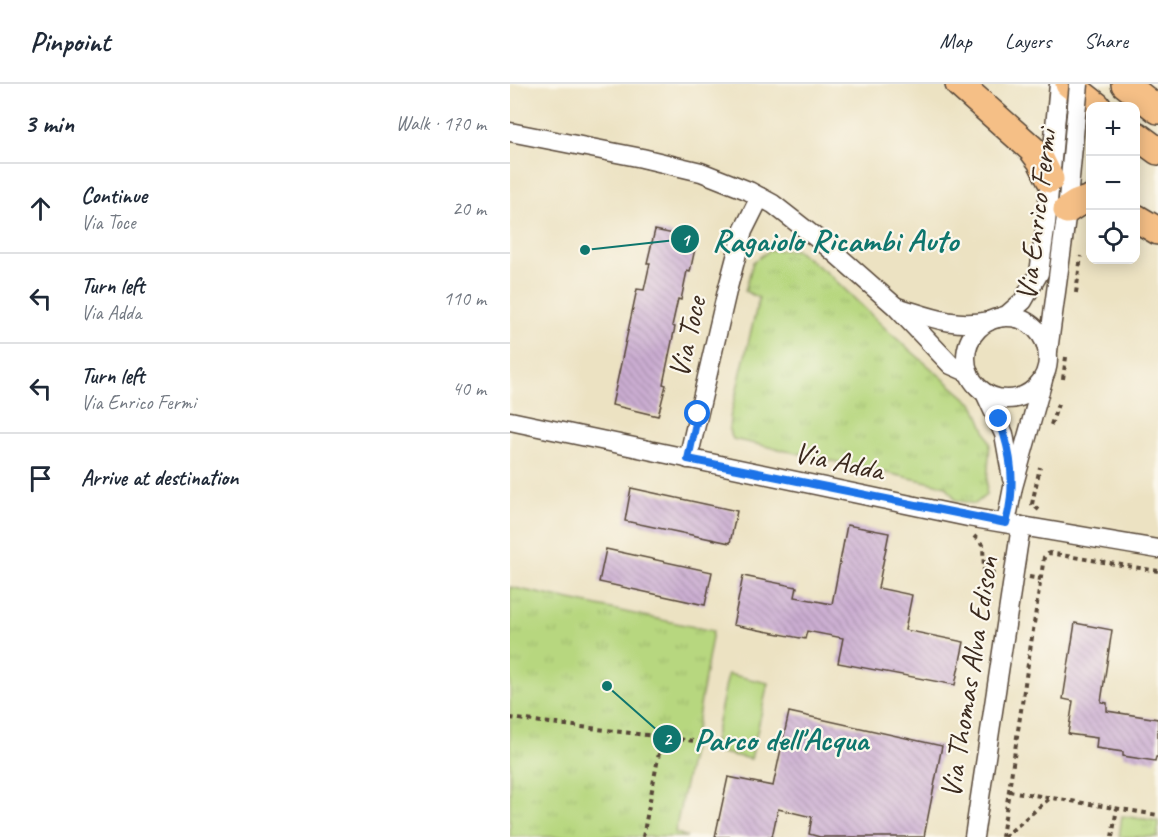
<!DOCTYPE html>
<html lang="en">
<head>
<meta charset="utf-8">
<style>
  :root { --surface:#fff; --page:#f2f2f3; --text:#1f2937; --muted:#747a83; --line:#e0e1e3 }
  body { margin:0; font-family:Caveat,sans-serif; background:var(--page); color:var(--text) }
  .controls { position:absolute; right:18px; top:18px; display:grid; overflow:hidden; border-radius:12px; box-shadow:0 3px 15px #0003 }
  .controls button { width:54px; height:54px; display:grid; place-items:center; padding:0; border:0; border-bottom:2px solid var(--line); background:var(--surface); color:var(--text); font:30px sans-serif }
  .stop { position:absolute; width:18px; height:18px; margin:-14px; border:4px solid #1a73e8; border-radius:50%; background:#fff }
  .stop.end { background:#1a73e8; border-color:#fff; box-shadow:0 2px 6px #0008 }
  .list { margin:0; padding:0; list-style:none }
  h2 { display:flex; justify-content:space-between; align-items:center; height:78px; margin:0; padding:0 24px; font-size:26px }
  h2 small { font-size:20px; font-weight:400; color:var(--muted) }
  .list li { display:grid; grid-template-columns:39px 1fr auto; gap:18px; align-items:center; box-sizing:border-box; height:90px; padding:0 24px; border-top:2px solid var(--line) }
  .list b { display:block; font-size:22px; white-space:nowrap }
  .list p { margin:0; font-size:20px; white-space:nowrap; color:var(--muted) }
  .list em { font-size:20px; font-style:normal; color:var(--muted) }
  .icon { flex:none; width:33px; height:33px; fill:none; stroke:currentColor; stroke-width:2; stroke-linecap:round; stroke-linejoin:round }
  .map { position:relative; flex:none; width:648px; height:753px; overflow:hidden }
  header { display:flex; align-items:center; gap:36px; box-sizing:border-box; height:84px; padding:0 30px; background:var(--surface); border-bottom:2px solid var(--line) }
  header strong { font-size:28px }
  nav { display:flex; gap:33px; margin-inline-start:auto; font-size:21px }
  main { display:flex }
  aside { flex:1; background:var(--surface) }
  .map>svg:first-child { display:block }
  .grass { fill:#b7d77f; stroke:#79804e; stroke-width:1.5 }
  .park { fill:url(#park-tufts); stroke:#79804e; stroke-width:1.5 }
  .building { fill:url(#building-back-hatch) }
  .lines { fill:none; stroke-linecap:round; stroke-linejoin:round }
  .minor-casing { stroke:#564637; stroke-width:21 }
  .highway-casing { stroke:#564637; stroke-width:30 }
  .path { stroke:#564637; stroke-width:4; stroke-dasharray:4.5 4.5; stroke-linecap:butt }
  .minor { stroke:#fff; stroke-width:18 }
  .highway { stroke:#f5bf86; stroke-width:27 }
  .minor-bridge-casing { stroke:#564637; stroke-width:21; stroke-linecap:butt }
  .minor-bridge { stroke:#fff; stroke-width:18 }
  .route { stroke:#1a73e8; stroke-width:8 }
  .labels { text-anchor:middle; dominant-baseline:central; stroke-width:4.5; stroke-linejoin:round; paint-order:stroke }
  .street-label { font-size:30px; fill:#3b2a1e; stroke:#fbf7ec }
  .leader { fill:none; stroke:#0f766e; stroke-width:2 }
  .callout-dot { fill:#0f766e; stroke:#fbf7ec; stroke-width:2 }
  .mark-label { font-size:18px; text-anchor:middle; font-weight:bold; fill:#fff }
  .callout-label { font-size:32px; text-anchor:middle; font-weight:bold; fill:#0f766e; stroke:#fbf7ec; stroke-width:4.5; stroke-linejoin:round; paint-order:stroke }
</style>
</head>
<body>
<header>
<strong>Pinpoint</strong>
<nav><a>Map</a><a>Layers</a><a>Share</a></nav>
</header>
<main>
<aside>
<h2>3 min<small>Walk · 170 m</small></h2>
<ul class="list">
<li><svg class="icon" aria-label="ahead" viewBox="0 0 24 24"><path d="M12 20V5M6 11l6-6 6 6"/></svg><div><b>Continue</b><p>Via Toce</p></div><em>20 m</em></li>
<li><svg class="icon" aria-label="left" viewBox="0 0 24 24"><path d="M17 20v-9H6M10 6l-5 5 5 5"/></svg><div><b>Turn left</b><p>Via Adda</p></div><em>110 m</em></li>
<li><svg class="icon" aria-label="left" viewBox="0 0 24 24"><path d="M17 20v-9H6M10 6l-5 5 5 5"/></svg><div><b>Turn left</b><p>Via Enrico Fermi</p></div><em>40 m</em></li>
<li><svg class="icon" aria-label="arrive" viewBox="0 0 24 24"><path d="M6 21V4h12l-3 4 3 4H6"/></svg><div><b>Arrive at destination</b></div></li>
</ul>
</aside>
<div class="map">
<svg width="648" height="753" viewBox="0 0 648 753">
  <defs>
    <pattern id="park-tufts" width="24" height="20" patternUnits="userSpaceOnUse" patternTransform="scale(1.5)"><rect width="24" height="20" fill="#b7d77f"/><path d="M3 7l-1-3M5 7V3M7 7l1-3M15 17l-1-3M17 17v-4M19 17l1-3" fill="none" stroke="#9eb96d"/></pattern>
    <pattern id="building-back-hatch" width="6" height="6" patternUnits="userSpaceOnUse" patternTransform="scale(1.5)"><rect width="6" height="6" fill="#cbadd2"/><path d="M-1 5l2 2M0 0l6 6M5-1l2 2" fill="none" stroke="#a68daa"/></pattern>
  </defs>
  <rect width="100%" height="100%" fill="#fbf7ec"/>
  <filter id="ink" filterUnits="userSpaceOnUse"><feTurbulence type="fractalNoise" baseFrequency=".0167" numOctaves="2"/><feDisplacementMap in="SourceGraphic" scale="12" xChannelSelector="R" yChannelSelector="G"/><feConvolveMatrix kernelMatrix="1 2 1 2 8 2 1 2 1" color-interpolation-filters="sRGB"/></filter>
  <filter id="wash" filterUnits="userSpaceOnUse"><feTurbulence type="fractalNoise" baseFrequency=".008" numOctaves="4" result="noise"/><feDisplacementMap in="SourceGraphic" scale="24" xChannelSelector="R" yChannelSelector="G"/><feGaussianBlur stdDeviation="1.35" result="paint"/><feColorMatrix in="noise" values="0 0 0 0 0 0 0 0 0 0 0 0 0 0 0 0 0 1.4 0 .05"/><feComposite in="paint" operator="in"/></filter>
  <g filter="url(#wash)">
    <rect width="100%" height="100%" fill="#ece2c2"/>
    <path class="grass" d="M218,590L258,599L241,675L202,667Z"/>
    <g class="park">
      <path d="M260,166H286L320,191L379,248L465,322L480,359L476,411L465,420L446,416L436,402L223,355L219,346L220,334L249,214L235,207L243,178Z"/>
      <path d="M0,503L203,547L184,657L165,748L177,753H0Z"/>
      <path d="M612,732L648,737V753H609Z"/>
    </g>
    <g id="blocks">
      <g class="building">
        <path d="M145,146L187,155L180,188L177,187L171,216L168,215L162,242L165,243L153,300L156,301L148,332L102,321L127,205L134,206L140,179H137Z"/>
        <path d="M121,404L227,427L220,459L115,437Z"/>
        <path d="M337,441L379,449L368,504L402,511L395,546L454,558L445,601L328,579L333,554L297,547L295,555L223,541L233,492L287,503L285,513L322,520Z"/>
        <path d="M96,465L202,488L195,521L89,498Z"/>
        <path d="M565,539L602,546L591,618L597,619V627L648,635V673H646L645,677L613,672V668L586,664L587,654L558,650L563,617L553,615Z"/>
        <path d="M279,628L432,662L414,753H310L299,750L302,733L268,725L262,753H205L218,693L263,702Z"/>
      </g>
    </g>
  </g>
  <g filter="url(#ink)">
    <use href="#blocks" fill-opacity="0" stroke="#564637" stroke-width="1.5"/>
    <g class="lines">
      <defs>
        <g id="minor">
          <path d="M0,48L132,74L191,88L239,107L263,120L318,163L385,222L441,281L459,289"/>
          <path d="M387,223C420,233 444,244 479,237"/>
          <circle cx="497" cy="274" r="41"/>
          <path d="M488,234L497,231L513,217L529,189L536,139L549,0"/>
          <path d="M538,267L557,126L565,41"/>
          <path d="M475,309L494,350L502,395"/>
          <path d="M0,337L458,433L648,465"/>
          <path d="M178,375L217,207L233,147L250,113"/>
          <path d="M496,439L503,403L533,296"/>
          <path d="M464,753L511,442"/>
        </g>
        <g id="highway">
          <path d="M449,0L522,65L531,77L540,95"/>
          <path d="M559,0L587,22"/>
          <path d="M615,0L648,26"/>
          <path d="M626,51L648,67"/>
          <path d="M557,126L566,120L580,115"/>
          <path d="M626,134L648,147"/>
        </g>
      </defs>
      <use href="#minor" class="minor-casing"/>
      <use href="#highway" class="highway-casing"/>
      <g class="path">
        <path d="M566,209L571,172"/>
        <path d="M553,295L556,273"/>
        <path d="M541,341L548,320"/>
        <path d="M529,426L522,420L530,383"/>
        <path d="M464,452L473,461L474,487L488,489"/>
        <path d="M519,493L531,495"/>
        <path d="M0,634L184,657"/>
        <path d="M499,707L648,731"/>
        <path d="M133,753L152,653"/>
        <path d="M492,753L534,473L539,469L648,487"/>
        <path d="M494,753L540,714"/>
        <path d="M602,753L607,724"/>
      </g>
      <use href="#minor" class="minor"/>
      <use href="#highway" class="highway"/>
      <defs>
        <path id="minor-bridge" d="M565,41L569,0"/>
      </defs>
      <use href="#minor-bridge" class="minor-bridge-casing"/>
      <use href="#minor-bridge" class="minor-bridge"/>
    </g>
  </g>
  <g class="lines" filter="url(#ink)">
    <path class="route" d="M188,330L178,375L496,439C506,403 502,370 489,335"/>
  </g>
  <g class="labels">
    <g class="street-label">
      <text transform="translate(526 131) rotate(-83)">Via Enrico Fermi</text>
      <text transform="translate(177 253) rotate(-77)">Via Toce</text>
      <text transform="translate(329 377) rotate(12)">Via Adda</text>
      <text transform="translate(459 593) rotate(-81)">Via Thomas Alva Edison</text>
    </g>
  </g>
  <path class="leader" d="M75 166L175 155M97 602L157 655"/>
  <g class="callout-dot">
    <circle cx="75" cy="166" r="6"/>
    <circle cx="97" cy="602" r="6"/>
    <circle cx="175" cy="155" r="15"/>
    <circle cx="157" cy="655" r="15"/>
  </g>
  <g class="mark-label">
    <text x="175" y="162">1</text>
    <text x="157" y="661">2</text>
  </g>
  <g class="callout-label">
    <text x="325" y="167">Ragaiolo Ricambi Auto</text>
    <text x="271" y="666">Parco dell'Acqua</text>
  </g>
</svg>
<div class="controls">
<button>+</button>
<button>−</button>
<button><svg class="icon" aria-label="locate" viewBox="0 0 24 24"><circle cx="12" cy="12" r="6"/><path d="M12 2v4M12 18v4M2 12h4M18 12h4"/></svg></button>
</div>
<div class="stop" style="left:188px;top:330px"></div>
<div class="stop end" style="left:489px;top:335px"></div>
</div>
</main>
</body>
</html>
